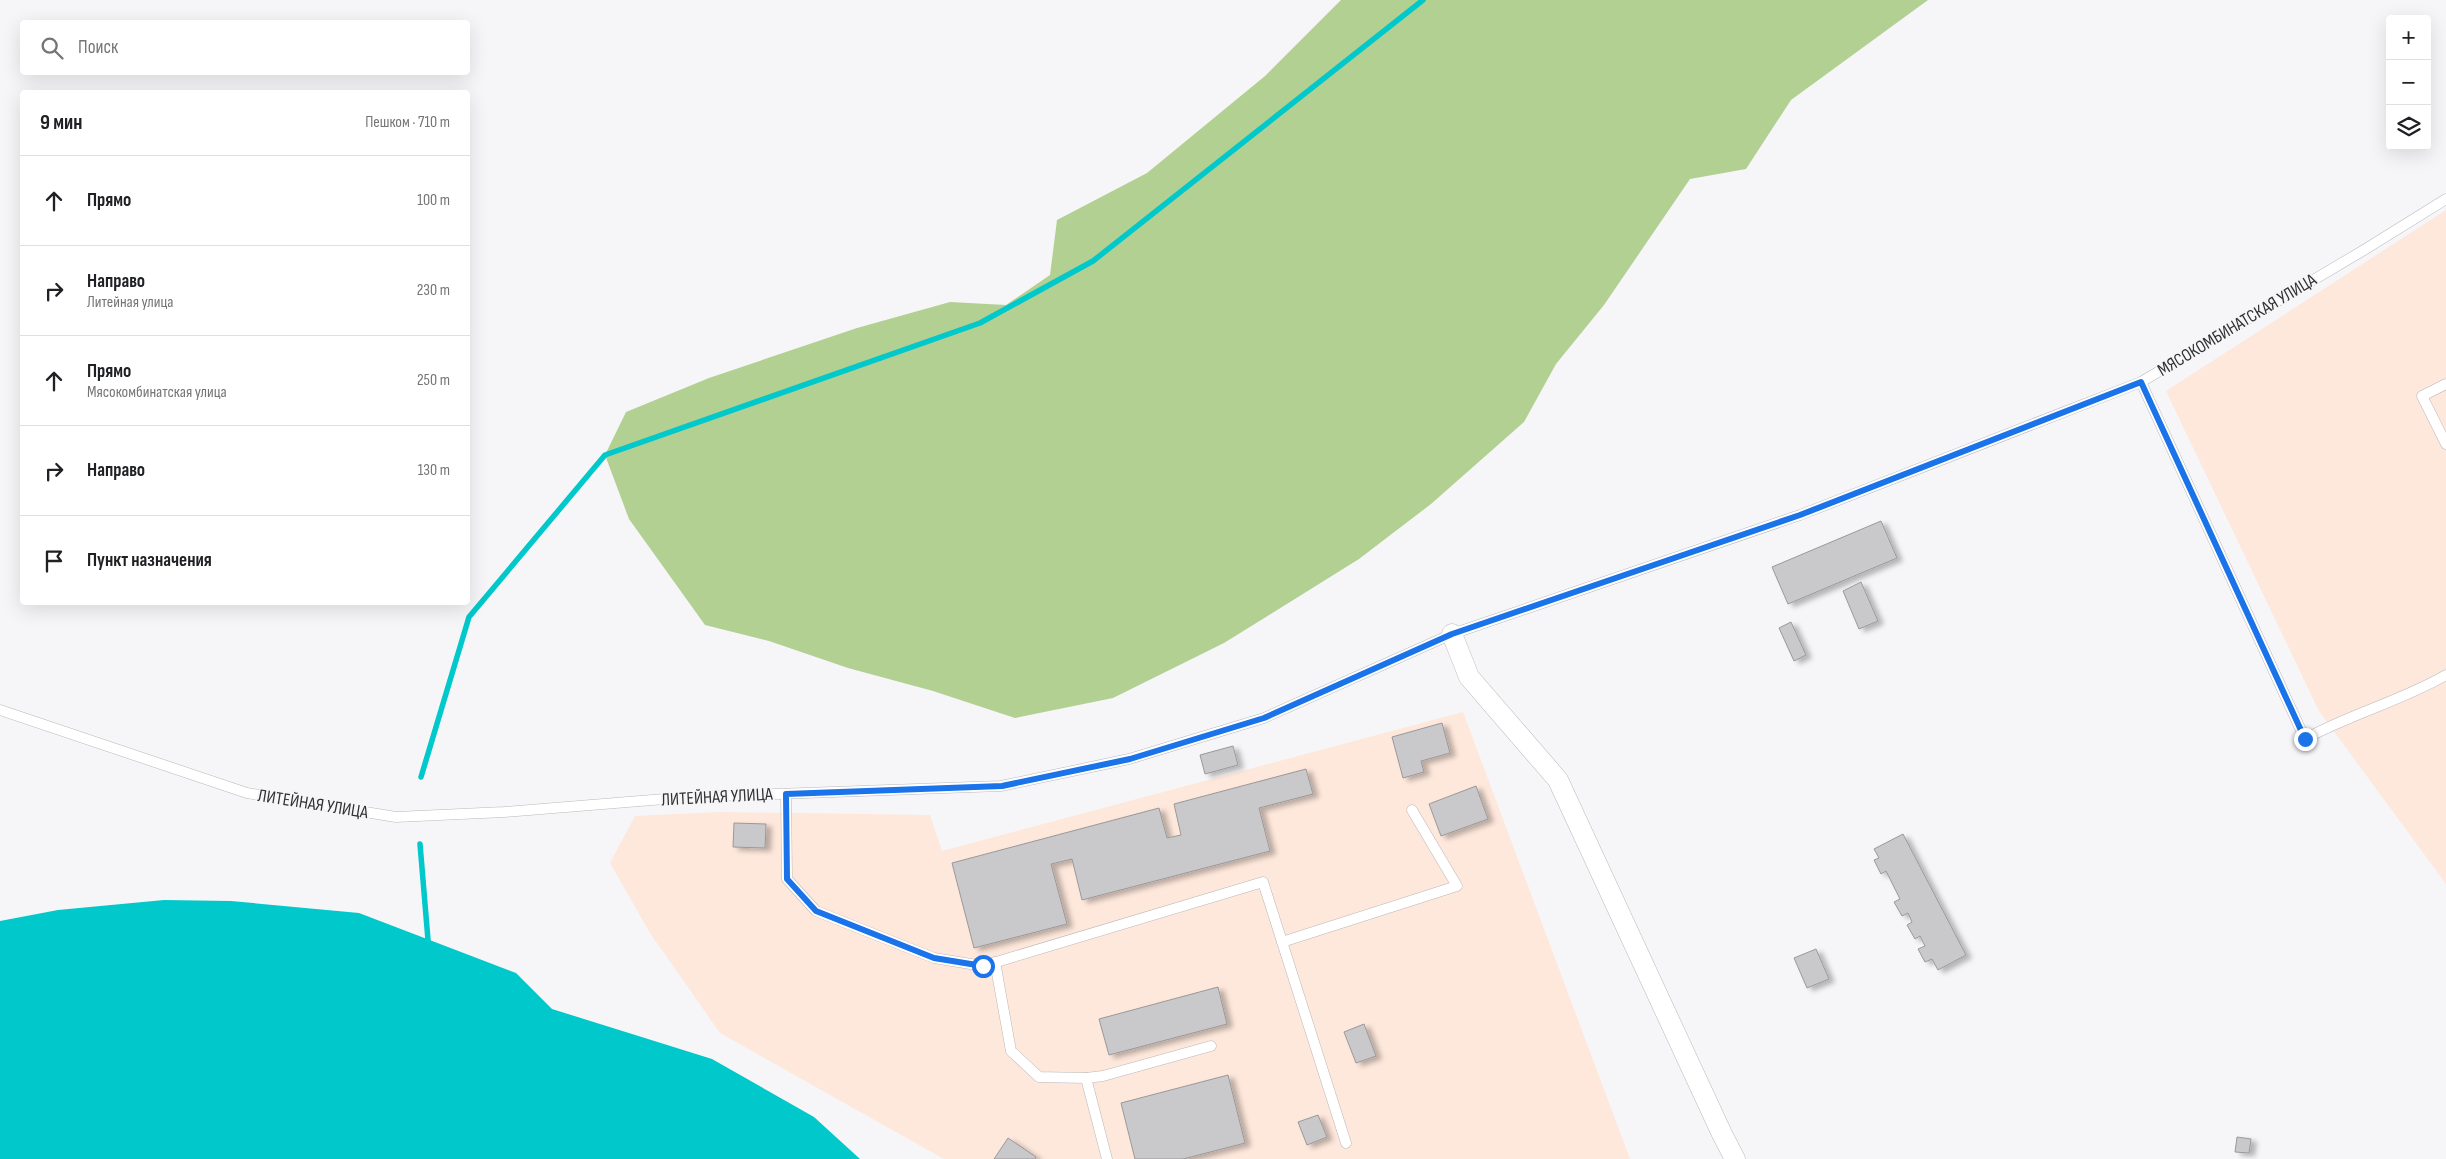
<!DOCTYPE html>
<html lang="ru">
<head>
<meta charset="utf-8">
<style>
  :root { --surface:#fff; --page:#f2f2f2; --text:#202124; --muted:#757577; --line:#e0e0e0 }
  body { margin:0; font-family:"Sofia Sans Condensed",sans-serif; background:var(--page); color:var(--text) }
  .controls { position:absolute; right:15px; top:15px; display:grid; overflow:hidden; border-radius:5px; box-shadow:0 5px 20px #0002 }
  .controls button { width:45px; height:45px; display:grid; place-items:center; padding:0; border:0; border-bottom:1px solid var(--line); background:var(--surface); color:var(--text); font:25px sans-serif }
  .stop { position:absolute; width:15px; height:15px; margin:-11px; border:4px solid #1a73e8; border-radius:50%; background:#fff }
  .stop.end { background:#1a73e8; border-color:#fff; box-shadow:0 1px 5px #0008 }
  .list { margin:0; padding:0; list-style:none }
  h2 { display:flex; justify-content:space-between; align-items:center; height:65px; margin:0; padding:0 20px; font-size:21px }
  h2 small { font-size:16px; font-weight:400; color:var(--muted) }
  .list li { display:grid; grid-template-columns:32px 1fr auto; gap:15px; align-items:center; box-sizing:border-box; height:90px; padding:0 20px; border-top:1px solid var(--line) }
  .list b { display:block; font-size:19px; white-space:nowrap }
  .list p { margin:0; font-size:16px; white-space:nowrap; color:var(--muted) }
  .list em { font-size:16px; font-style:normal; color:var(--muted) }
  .icon { flex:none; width:28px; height:28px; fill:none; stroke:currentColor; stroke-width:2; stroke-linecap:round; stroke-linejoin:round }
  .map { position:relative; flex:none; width:2446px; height:1159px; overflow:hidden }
  .search { position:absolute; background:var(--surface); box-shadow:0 5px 20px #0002; left:20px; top:20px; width:450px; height:55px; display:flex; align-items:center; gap:12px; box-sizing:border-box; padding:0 18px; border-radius:5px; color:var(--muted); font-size:19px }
  .panel { position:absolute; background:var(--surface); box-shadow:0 5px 20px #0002; left:20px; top:90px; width:450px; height:515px; border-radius:5px }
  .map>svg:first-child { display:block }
  .industrial { fill:#fee7db }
  .green { fill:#b2d092 }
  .water { fill:#01c8cb }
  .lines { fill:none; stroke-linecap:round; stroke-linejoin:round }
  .stream { stroke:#01c8cb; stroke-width:5.5 }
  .building { fill:#c9c8ca; stroke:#9a989a; filter:url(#shadow) }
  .lane-casing { stroke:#b9b9bb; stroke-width:11 }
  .street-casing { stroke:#b9b9bb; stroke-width:21 }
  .lane { stroke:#fff; stroke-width:10 }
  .street { stroke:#fff; stroke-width:20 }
  .route { stroke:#1a73e8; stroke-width:6 }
  .labels { text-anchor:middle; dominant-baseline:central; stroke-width:4; stroke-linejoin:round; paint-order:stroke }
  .street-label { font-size:18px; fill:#313132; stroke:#f6f6f8 }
</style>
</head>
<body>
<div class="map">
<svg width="2446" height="1159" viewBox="0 0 2446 1159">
  <defs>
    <filter id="shadow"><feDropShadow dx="5.5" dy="3" stdDeviation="2.5" flood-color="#0004"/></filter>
  </defs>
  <rect width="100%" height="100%" fill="#f6f6f8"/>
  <g class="industrial">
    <path d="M2446,210V884L2319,711L2166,391Z"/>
    <path d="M1463,712L1630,1159H944L720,1033L650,933L610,863L635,816L720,812L930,815L942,851Z"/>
  </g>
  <path class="green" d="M1341,0H1928L1791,100L1746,169L1690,179L1604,305L1556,364L1524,422L1431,504L1359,559L1224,643L1113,698L1015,718L933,691L848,668L769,641L705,625L629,519L605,455L626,412L709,378L857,328L950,302L1006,305L1050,275L1057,220L1147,173L1265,76Z"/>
  <path class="water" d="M164,900L231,901L359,913L516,973L552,1009L712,1059L814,1117L860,1159H0V921L58,910Z"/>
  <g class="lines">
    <g class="stream">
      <path d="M421,777L469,617L605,455L980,323L1093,261L1423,0"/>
      <path d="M420,844L428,940"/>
    </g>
  </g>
  <g class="building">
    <path d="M1881,521L1897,558L1788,604L1772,567Z"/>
    <path d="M1861,582L1878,621L1859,629L1843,591Z"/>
    <path d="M1791,622L1806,655L1794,661L1779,628Z"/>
    <path d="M1442,723L1450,753L1421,761L1424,772L1403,778L1392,737Z"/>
    <path d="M1233,746L1238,765L1205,774L1200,755Z"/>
    <path d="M1306,769L1313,794L1259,808L1270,851L1082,900L1072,859L1051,864L1067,924L974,948L952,863L1159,808L1167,838L1181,835L1174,804Z"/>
    <path d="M1476,786L1488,819L1441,836L1429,804Z"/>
    <path d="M734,823L766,824L765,848L733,847Z"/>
    <path d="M1903,834L1966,955L1938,970L1932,959L1925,962L1918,949L1925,946L1920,936L1915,939L1907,925L1912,922L1908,913L1902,916L1894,902L1900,899L1886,871L1881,874L1874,860L1879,858L1874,849Z"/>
    <path d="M1816,949L1829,979L1807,988L1794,958Z"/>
    <path d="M1218,987L1227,1024L1109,1055L1099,1019Z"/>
    <path d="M1364,1024L1376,1056L1356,1063L1344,1032Z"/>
    <path d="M1228,1075L1245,1143L1183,1159H1135L1121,1103Z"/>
    <path d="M1318,1115L1327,1137L1307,1145L1298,1122Z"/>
    <path d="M2237,1137L2251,1139L2249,1153L2235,1152Z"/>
    <path d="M1008,1138L1036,1157L1035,1159H994Z"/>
  </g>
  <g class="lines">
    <defs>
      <g id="lane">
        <path d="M2141,382L2305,739C2350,714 2401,701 2446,675"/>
        <path d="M2446,384L2422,396L2446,444"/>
        <path d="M0,710L247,793L396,817L504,812L689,797L1001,786L1129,759L1264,718L1452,634L1800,515L2141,382L2364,250L2446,199"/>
        <path d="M786,794L787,879L816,911L934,958L983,966L1263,882L1346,1143"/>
        <path d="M1282,942L1457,886L1412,810"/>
        <path d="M995,962L1011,1051L1039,1077L1086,1078L1103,1076L1211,1046"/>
        <path d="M1086,1078L1107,1159"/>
      </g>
      <path id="street" d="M1452,634L1469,677L1558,780L1722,1134L1735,1159"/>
    </defs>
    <use href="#lane" class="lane-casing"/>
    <use href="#street" class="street-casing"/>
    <use href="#lane" class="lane"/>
    <use href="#street" class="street"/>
  </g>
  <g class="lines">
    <path class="route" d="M983,966L934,958L816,911L787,879L786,794L1002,786L1130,759L1264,718L1452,634L1800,515L2141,382L2305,739"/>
  </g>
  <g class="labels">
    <g class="street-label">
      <text transform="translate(2237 325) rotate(-31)">МЯСОКОМБИНАТСКАЯ УЛИЦА</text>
      <text transform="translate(717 797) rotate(-3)">ЛИТЕЙНАЯ УЛИЦА</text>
      <text transform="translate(313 804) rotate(9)">ЛИТЕЙНАЯ УЛИЦА</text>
    </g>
  </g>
</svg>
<div class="controls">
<button>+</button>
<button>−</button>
<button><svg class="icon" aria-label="layers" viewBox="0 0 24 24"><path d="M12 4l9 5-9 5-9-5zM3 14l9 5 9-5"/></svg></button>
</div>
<div class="stop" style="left:983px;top:966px"></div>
<div class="stop end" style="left:2305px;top:739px"></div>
<div class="search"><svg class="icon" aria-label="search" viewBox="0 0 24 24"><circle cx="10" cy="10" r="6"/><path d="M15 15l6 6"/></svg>Поиск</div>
<section class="panel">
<h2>9 мин<small>Пешком · 710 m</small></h2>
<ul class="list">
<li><svg class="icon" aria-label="ahead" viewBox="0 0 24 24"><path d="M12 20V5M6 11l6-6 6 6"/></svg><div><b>Прямо</b></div><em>100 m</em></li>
<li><svg class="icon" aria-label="right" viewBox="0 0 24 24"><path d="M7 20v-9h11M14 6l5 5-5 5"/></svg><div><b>Направо</b><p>Литейная улица</p></div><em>230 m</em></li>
<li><svg class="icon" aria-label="ahead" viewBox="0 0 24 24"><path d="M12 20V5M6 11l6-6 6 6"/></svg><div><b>Прямо</b><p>Мясокомбинатская улица</p></div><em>250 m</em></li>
<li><svg class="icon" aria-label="right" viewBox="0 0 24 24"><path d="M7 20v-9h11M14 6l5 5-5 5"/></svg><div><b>Направо</b></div><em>130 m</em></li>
<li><svg class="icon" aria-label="arrive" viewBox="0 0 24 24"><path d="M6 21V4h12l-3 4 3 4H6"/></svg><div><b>Пункт назначения</b></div></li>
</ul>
</section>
</div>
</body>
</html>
